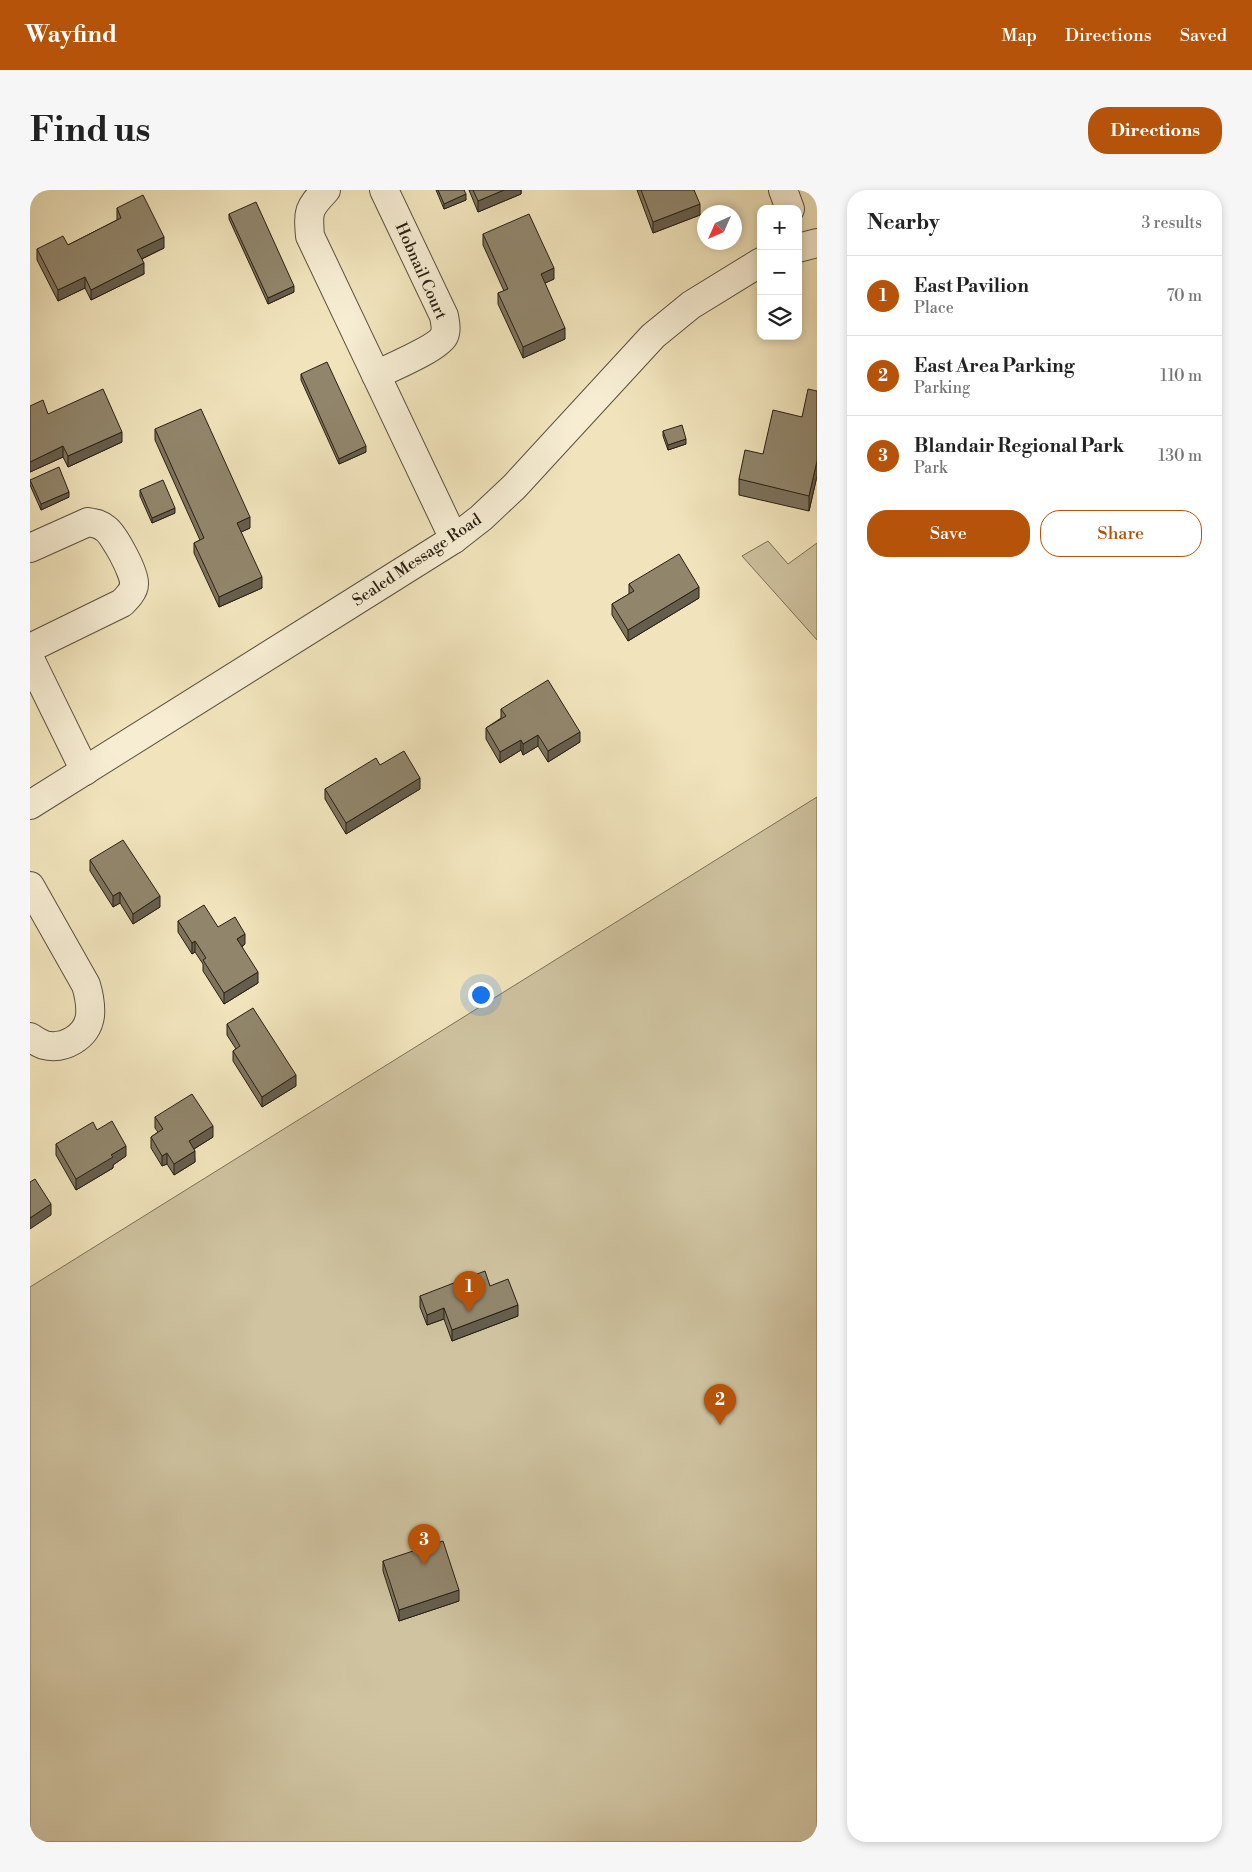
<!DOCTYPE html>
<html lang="en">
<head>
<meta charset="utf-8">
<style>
  :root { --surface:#fff; --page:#f6f6f6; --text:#222; --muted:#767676; --line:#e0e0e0; --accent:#b45309 }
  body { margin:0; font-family:"Libre Bodoni",serif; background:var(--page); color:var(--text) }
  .controls { position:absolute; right:15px; top:15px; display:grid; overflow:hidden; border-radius:10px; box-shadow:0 2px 8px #0003 }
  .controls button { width:45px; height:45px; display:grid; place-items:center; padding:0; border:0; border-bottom:1px solid var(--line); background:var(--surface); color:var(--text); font:25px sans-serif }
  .compass { position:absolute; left:667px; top:15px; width:45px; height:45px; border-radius:50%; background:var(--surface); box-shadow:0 2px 8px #0003; rotate:225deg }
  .you { position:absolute; left:450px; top:804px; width:18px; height:18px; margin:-12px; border:4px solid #fff; border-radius:50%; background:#1a73e8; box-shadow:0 0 0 8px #1a73e833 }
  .badge { display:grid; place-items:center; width:32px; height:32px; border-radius:50%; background:var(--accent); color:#fff; font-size:16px; font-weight:700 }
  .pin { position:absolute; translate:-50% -41px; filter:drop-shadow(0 1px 2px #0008) }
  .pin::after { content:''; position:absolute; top:26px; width:18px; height:15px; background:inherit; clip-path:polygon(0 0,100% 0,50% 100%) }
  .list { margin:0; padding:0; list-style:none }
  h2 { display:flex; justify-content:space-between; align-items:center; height:65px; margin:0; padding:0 20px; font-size:21px }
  h2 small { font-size:16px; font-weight:400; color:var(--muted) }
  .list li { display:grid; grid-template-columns:32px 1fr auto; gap:15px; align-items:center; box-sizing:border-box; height:80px; padding:0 20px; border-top:1px solid var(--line) }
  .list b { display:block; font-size:19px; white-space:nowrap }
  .list p { margin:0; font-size:16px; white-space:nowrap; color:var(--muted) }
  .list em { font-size:16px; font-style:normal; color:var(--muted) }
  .actions { display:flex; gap:10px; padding:15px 20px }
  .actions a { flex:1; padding:11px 0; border:1px solid var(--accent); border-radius:20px; text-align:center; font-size:18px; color:var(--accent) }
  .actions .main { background:var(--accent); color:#fff }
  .icon { flex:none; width:28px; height:28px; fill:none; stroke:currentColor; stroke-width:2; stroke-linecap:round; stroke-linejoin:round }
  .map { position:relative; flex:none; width:787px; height:1652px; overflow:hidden; border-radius:20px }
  header { display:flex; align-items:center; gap:30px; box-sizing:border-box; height:70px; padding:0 25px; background:var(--accent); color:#fff }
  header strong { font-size:24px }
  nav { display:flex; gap:28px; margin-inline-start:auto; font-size:18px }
  .intro { display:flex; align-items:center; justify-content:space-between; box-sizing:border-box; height:120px; padding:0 30px }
  h1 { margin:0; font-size:35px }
  .button { padding:12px 22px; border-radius:20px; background:var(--accent); color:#fff; font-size:18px; font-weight:700 }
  main { display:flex; gap:30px; padding:0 30px }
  aside { flex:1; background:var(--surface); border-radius:20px; box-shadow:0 2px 8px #0003 }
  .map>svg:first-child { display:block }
  .green { fill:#cfc3a0; stroke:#7c725b }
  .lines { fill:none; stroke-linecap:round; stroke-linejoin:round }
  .street-casing { stroke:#5b5140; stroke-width:30 }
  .street { stroke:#f6edd3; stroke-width:28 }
  .wall { fill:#7d735d; stroke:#292016 }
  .shaded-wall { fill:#665e4c; stroke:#292016 }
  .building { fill:#91866c; stroke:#292016 }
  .labels { text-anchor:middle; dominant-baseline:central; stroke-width:4; stroke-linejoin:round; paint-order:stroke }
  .street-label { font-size:16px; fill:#292016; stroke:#f6edd3 }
</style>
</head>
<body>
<header>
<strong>Wayfind</strong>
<nav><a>Map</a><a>Directions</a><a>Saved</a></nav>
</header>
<div class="intro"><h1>Find us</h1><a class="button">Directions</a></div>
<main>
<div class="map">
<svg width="787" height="1652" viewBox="0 0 787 1652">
  <rect width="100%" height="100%" fill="#f1e4bc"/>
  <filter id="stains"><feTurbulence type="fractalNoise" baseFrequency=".004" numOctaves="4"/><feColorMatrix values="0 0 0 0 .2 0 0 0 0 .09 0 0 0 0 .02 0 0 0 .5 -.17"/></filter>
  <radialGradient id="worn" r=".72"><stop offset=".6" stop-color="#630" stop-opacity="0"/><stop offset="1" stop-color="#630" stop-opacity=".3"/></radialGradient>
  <g class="green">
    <path d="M738,351L758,374L787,353V450L712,366Z"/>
    <path d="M787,607V1652H0V1097Z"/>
  </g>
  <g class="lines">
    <defs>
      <g id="street">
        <path d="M296,0C278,19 278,21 280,46L424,349"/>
        <path d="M753,0L760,19"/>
        <path d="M768,58L787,53"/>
        <path d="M346,185C360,178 408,158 414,146C417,140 415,132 414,126L354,0"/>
        <path d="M0,358L58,332C65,333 70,334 76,339C84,345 105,383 104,394C104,401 97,408 92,413L0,458"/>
        <path d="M0,469L55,581"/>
        <path d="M0,615L424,349L451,328L484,297L623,146L661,115L731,72"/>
        <path d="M0,696L56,795C59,805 61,815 60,826C57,847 34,860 14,855C9,853 4,850 0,847"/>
      </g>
    </defs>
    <use href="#street" class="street-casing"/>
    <use href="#street" class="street"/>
  </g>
  <g class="wall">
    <path d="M406,0H434L436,10L414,19Z"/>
    <path d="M439,0H491V4L448,22Z"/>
    <path d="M607,0H664L670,25L623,43Z"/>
    <path d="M87,18L134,58L112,69L114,84L61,110L55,98L28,111L7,70V59L38,55L87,30Z"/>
    <path d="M199,24L264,102L238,114L199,29Z"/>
    <path d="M453,44L524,89L515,93L535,149L493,168L468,114V103L474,101L453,55Z"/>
    <path d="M271,184L336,262L309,274L271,190Z"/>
    <path d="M787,201V286L779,321L709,305V289L733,264L772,227Z"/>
    <path d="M0,216L18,224L92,252L38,277L33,267L0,282Z"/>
    <path d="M125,239L220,338L211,342L232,398L189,417L164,363V353L170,350L125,250Z"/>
    <path d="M633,241L656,254L638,260L633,246Z"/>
    <path d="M0,290L39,307L11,320L0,295Z"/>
    <path d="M110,300L145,323L122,333L110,306Z"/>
    <path d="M599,394L669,408L598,451L582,425V414L599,404Z"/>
    <path d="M471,519L550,552L518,572L508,556L493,565L491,560L470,573L456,549V538L471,528Z"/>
    <path d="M350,575L390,599L316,644L295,609V599Z"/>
    <path d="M60,670L130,717L103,734L90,713L83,717L60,681Z"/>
    <path d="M148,731L188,737L215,754L212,757L228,793L194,814L173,781V774L165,762L162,764L148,742Z"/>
    <path d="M197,834L266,896L232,917L203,871V861L206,859L197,845Z"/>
    <path d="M125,927L183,947L164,959L165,972L144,985L137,974L132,976L121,958V947L128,942L125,938Z"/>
    <path d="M67,940L96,966L83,975V978L46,1000L26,965V954Z"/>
    <path d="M460,1096L488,1126L422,1151L414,1129L397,1135L390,1117V1106Z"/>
    <path d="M353,1371L429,1411L369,1431L353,1381Z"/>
  </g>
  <g class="shaded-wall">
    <path d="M474,0H491V4L448,22V11Z"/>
    <path d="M436,4V10L414,19V14Z"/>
    <path d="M670,14V25L623,43V32Z"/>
    <path d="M134,47V58L107,71V60Z"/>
    <path d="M114,73V84L61,110V100Z"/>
    <path d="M524,78V89L511,95V84Z"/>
    <path d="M55,87V98L28,111V100Z"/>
    <path d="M264,96V102L238,114V108Z"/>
    <path d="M535,138V149L493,168V157Z"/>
    <path d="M92,242V252L38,277V266Z"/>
    <path d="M656,249V254L638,260V255Z"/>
    <path d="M33,256V267L0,282V272Z"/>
    <path d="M336,256V262L309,274V269Z"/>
    <path d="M787,271V286L779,321V306Z"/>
    <path d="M39,302V307L11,320V314Z"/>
    <path d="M145,318V323L122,333V328Z"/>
    <path d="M220,327V338L207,344V333Z"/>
    <path d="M232,387V398L189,417V407Z"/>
    <path d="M669,397V408L598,451V440Z"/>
    <path d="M550,542V552L518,572V561Z"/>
    <path d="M508,545V556L493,565V554Z"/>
    <path d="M491,550V560L470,573V562Z"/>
    <path d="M390,588V599L316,644V633Z"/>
    <path d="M90,702V713L83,717V706Z"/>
    <path d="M130,706V717L103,734V724Z"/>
    <path d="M215,744V754L207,760V749Z"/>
    <path d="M165,751V762L162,764V753Z"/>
    <path d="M228,782V793L194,814V803Z"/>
    <path d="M266,885V896L232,917V907Z"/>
    <path d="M183,936V947L159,962V951Z"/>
    <path d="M96,956V966L83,975V978L46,1000V989L81,965Z"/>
    <path d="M165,961V972L144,985V974Z"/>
    <path d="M137,963V974L132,976V966Z"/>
    <path d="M21,1014V1025L0,1039V1028Z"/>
    <path d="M488,1115V1126L422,1151V1140Z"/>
    <path d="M414,1118V1129L397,1135V1125Z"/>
    <path d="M429,1400V1411L369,1431V1420Z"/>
  </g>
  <g class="building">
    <path d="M408,0H434L436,4L414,14Z"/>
    <path d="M443,0H474L448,11Z"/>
    <path d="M611,0H664L670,14L623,32Z"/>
    <path d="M113,5L134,47L107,60L114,73L61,100L55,87L28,100L7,59L33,46L38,55L91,28L87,18Z"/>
    <path d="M226,12L264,96L238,108L199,24Z"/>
    <path d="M499,24L524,78L511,84L535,138L493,157L468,103L478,99L453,44Z"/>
    <path d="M297,172L336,256L309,269L271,184Z"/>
    <path d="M73,199L92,242L38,266L33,256L0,272V216L13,210L18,224Z"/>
    <path d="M778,199L787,201V271L779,306L709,289L715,260L733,264L743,220L772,227Z"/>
    <path d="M171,219L220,327L207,333L232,387L189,407L164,353L174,348L125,239Z"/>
    <path d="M652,235L656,249L638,255L633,241Z"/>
    <path d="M29,277L39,302L11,314L0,290Z"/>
    <path d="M133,290L145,318L122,328L110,300Z"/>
    <path d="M649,364L669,397L598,440L582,414L604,401L599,394Z"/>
    <path d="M518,490L550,542L518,561L508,545L493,554L491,550L470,562L456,538L476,526L471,519Z"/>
    <path d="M374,561L390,588L316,633L295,599L346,568L350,575Z"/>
    <path d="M93,650L130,706L103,724L90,702L83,706L60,670Z"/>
    <path d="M174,715L188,737L205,727L215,744L207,749L228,782L194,803L173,770L176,768L165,751L162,753L148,731Z"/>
    <path d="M223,818L266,885L232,907L203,861L210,856L197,834Z"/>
    <path d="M162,904L183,936L159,951L165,961L144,974L137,963L132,966L121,947L133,939L125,927Z"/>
    <path d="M82,931L96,956L81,965L83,967L46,989L26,954L63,932L67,940Z"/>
    <path d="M5,989L21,1014L0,1028V992Z"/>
    <path d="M455,1081L460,1096L478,1089L488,1115L422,1140L414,1118L397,1125L390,1106Z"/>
    <path d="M413,1351L429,1400L369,1420L353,1371Z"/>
  </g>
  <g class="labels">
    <g class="street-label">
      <text transform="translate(391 81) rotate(66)">Hobnail Court</text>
      <text transform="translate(387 370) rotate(-34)">Sealed Message Road</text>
    </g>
  </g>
  <rect width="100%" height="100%" filter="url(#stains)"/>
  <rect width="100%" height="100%" fill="url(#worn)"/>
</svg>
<div class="controls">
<button>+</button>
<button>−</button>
<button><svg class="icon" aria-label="layers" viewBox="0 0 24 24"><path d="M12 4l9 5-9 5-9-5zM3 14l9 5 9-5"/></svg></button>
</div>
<svg class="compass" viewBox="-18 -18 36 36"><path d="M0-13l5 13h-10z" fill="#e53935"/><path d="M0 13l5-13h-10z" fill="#767676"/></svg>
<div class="you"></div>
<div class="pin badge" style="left:439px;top:1122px">1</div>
<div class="pin badge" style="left:690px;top:1235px">2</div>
<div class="pin badge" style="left:394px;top:1375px">3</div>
</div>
<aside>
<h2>Nearby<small>3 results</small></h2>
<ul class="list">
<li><span class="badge">1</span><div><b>East Pavilion</b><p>Place</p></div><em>70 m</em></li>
<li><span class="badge">2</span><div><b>East Area Parking</b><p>Parking</p></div><em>110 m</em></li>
<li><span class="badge">3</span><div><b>Blandair Regional Park</b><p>Park</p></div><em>130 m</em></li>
</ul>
<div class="actions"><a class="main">Save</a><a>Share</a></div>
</aside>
</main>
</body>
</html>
